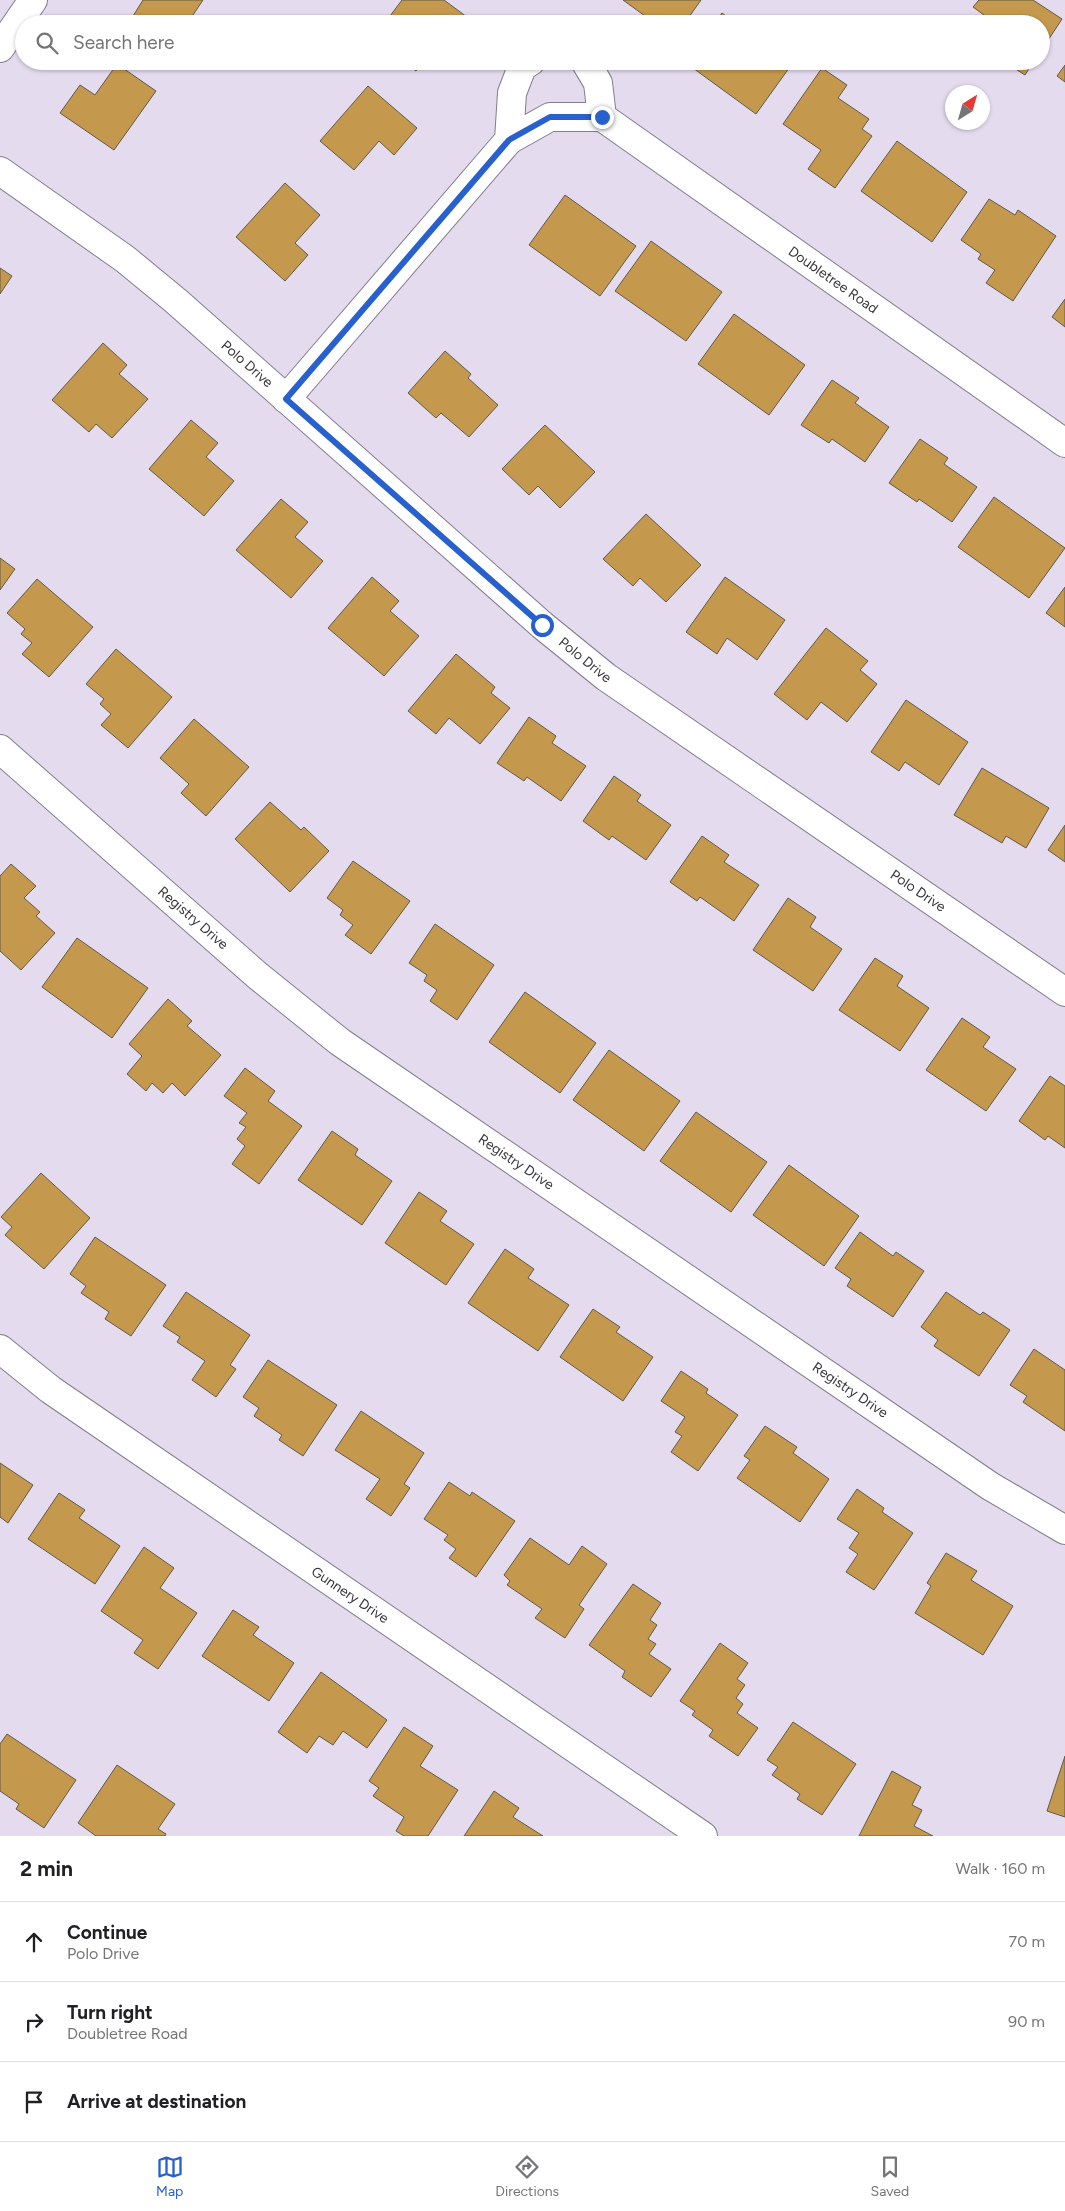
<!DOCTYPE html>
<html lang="en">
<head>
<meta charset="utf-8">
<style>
  :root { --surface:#fff; --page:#f6f6f6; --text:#202124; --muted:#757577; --line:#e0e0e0; --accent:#2861ce }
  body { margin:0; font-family:Figtree,sans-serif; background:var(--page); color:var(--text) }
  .compass { position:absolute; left:945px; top:85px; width:45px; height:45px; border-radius:50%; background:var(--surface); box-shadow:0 1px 4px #0004; rotate:37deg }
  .stop { position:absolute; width:15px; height:15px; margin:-11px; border:4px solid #2861ce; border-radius:50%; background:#fff }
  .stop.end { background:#2861ce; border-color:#fff; box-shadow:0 1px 5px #0008 }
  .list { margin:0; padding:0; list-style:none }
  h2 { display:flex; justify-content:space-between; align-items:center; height:65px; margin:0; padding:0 20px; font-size:21px }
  h2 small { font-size:16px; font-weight:400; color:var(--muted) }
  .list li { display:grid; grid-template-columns:32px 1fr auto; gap:15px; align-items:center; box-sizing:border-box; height:80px; padding:0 20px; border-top:1px solid var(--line) }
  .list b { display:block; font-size:19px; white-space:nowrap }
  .list p { margin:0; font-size:16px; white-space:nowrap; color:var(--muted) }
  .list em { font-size:16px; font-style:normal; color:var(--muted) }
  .icon { flex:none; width:28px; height:28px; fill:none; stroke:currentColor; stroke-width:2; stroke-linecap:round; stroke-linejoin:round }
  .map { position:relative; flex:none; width:1065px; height:1836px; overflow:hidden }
  .search { position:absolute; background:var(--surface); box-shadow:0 1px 4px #0004; left:15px; right:15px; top:15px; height:55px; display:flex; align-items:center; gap:12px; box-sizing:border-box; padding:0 18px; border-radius:28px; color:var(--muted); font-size:19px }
  .sheet { height:305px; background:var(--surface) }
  nav { display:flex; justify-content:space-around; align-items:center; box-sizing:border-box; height:70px; border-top:1px solid var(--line); background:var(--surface); font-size:14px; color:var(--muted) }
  nav a { display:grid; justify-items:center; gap:2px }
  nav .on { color:var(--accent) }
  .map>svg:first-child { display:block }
  .building { fill:#c5994d; stroke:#625949 }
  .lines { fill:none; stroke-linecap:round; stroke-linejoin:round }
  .minor-casing { stroke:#847c8d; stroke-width:30 }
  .minor { stroke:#fff; stroke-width:28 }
  .route { stroke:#2861ce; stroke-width:6 }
  .labels { text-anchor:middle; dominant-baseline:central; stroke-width:4.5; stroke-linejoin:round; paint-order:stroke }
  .street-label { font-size:14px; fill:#38353c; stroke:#fff }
</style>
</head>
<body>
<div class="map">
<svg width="1065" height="1836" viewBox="0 0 1065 1836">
  <rect width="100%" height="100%" fill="#e4dbee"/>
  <g class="building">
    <path d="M143,0H203L187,24H128Z"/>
    <path d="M402,0H444L471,20L468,24H384Z"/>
    <path d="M623,0H701L684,24H656Z"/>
    <path d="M979,0H1033L1062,19L1041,51V24H977L984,15L973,7Z"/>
    <path d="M722,13L736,24H714Z"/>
    <path d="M403,61H423L416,71Z"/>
    <path d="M687,61H788L792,64L756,114L686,63Z"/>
    <path d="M1003,61H1034L1025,75Z"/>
    <path d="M117,64L156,91L114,150L60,113L80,85L95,95Z"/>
    <path d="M1065,65V82L1057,76Z"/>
    <path d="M822,68L847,85L838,98L869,119L862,129L872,136L835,188L808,169L821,150L783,124Z"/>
    <path d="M368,86L417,128L394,155L379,141L354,170L320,141Z"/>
    <path d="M897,141L967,192L932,242L861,191Z"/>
    <path d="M285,183L320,215L295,243L308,255L285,281L236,237Z"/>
    <path d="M565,195L636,246L600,296L529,245Z"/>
    <path d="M989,199L1015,215L1018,210L1056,236L1013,301L986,283L995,270L978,259L981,254L961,240Z"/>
    <path d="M651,241L722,292L686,341L615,291Z"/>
    <path d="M0,268L12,276L0,294Z"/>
    <path d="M1065,299V327L1052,317Z"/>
    <path d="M734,314L805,365L769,415L698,364Z"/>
    <path d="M103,343L127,365L119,374L148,399L112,438L96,424L89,432L52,400Z"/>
    <path d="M445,351L471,374L468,378L498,405L469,437L441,413L436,418L408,393Z"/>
    <path d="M832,380L859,398L855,403L889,427L865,462L832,439L829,443L801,425Z"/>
    <path d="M191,420L218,443L206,457L234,481L204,516L149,469Z"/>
    <path d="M545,425L595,472L560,508L538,486L529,495L502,469Z"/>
    <path d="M920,439L948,458L944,464L977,487L952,522L919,499L917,502L889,483Z"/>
    <path d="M994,497L1065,548L1029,598L958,547Z"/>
    <path d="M281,499L308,522L295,537L323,561L291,598L236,550Z"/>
    <path d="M646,514L701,565L666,602L640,578L633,586L603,559Z"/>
    <path d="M0,558L15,569L0,590Z"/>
    <path d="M372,577L399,601L390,611L419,636L384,676L328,628Z"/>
    <path d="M725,577L785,620L757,660L727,638L717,654L686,632Z"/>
    <path d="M37,579L93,627L49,677L22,654L32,643L21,634L25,629L7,613Z"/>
    <path d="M1065,587V627L1046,613Z"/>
    <path d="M826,628L868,661L860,670L877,684L847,722L821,702L807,720L774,694Z"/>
    <path d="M116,649L172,697L128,748L101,725L111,714L100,704L104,699L86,684Z"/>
    <path d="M456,654L495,687L491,693L510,708L480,744L449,718L436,734L408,711Z"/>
    <path d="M906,700L968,742L939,785L905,762L899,771L871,752Z"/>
    <path d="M529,717L556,736L552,743L586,766L561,801L527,777L524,781L497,763Z"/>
    <path d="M194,719L249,767L206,816L181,793L189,784L160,758Z"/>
    <path d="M982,768L1049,808L1026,848L1006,836L1002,843L954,815Z"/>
    <path d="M614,776L641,795L637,801L671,825L646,860L612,836L609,840L583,821Z"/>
    <path d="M270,802L301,830L304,827L329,851L290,892L235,839Z"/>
    <path d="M1065,825V862L1048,850Z"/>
    <path d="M702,836L729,855L724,862L759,885L734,921L700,897L697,901L670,882Z"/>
    <path d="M353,861L410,901L371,954L345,935L353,925L340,915L343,910L327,898Z"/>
    <path d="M11,864L36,886L24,898L40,912L36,916L55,933L21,970L0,951V876Z"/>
    <path d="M788,898L816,917L810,927L842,949L813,991L753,950Z"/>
    <path d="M435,924L494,965L457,1020L430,1001L437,990L424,981L427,975L409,963Z"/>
    <path d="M77,938L148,988L112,1038L42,987Z"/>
    <path d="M875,958L903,976L897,986L929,1008L900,1051L839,1010Z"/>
    <path d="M525,992L596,1043L560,1093L489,1042Z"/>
    <path d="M168,999L192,1021L187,1026L221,1055L185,1096L172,1083L163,1093L152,1083L146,1091L127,1074L142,1056L129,1044Z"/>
    <path d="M962,1018L990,1037L983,1047L1016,1069L986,1111L926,1070Z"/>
    <path d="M609,1050L680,1101L644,1151L573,1100Z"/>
    <path d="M245,1068L275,1091L268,1101L302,1126L259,1184L232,1164L245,1146L237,1139L246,1127L239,1123L247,1113L224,1096Z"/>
    <path d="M1050,1076L1065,1086V1148L1048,1136L1045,1140L1019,1121Z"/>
    <path d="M696,1112L767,1162L731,1212L660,1161Z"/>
    <path d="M332,1131L358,1149L355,1155L392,1181L362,1225L298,1180Z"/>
    <path d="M789,1165L859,1216L824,1266L753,1215Z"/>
    <path d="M41,1173L90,1218L44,1269L5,1235L12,1227L1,1217Z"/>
    <path d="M419,1192L447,1211L440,1221L474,1244L446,1285L385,1243Z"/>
    <path d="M860,1232L893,1256L896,1252L924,1271L893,1317L847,1286L851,1279L835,1268Z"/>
    <path d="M95,1237L166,1285L131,1336L105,1319L109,1312L81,1293L86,1286L70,1274Z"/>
    <path d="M505,1249L534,1269L528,1278L569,1305L538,1351L468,1303Z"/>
    <path d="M186,1292L250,1335L230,1365L236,1369L216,1397L192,1380L205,1361L177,1342L180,1337L163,1326Z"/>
    <path d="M946,1292L980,1315L983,1312L1010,1330L979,1376L934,1346L938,1340L921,1327Z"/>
    <path d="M593,1309L620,1327L616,1332L653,1357L623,1401L560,1357Z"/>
    <path d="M1034,1349L1065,1370V1431L1023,1402L1027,1396L1010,1385Z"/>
    <path d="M268,1360L337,1405L303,1456L279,1440L282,1435L254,1416L259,1408L243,1397Z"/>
    <path d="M681,1371L708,1389L706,1393L738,1415L698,1471L671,1452L682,1436L675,1432L685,1417L661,1401Z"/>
    <path d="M361,1411L424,1453L404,1484L410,1488L391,1516L366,1499L380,1479L335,1450Z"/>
    <path d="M765,1426L797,1447L793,1453L829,1479L800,1522L737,1478L750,1460L744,1456Z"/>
    <path d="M0,1463L33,1485L8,1523L0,1517Z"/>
    <path d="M449,1482L470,1496L472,1492L515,1521L476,1577L449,1558L456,1549L444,1540L448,1535L424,1519Z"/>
    <path d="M857,1489L884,1508L882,1512L913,1533L874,1590L846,1572L858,1554L849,1548L859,1533L837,1519Z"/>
    <path d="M59,1493L85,1510L79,1518L120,1546L95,1584L28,1539Z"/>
    <path d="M530,1538L569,1565L582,1546L607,1564L579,1605L584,1609L565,1638L535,1618L542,1609L507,1585L510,1581L504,1575Z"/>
    <path d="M144,1547L174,1568L160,1588L197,1613L158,1669L134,1653L143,1640L101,1611Z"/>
    <path d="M946,1553L977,1571L971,1580L1013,1606L983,1655L915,1613L931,1586L927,1583Z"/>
    <path d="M633,1584L661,1603L650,1620L657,1625L648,1639L656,1644L649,1654L671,1669L651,1697L622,1677L625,1671L589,1645Z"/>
    <path d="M233,1610L259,1627L253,1635L294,1663L269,1701L202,1656Z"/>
    <path d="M720,1643L748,1663L737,1679L745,1685L736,1698L743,1704L737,1713L758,1728L738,1756L709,1736L713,1730L692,1715L695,1711L680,1701Z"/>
    <path d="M321,1672L387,1720L367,1748L343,1731L333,1745L319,1736L307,1753L278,1732Z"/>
    <path d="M793,1722L856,1764L822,1815L797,1799L800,1794L772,1775L778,1767L767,1760Z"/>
    <path d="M404,1727L433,1746L420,1766L458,1790L428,1836H404L396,1831L404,1817L373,1796L379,1788L369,1781Z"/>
    <path d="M7,1734L76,1780L44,1828L16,1809L19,1804L0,1791V1744Z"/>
    <path d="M1065,1756V1817L1047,1811Z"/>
    <path d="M117,1765L175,1804L158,1829L166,1834L165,1836H96L78,1823Z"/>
    <path d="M892,1771L921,1787L912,1805L922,1810L914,1826L933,1836H859Z"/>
    <path d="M494,1791L519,1808L513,1817L543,1836H464Z"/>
  </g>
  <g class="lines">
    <defs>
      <g id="minor">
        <path d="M0,48L33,0"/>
        <path d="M585,61L598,83L602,117L1065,443"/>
        <path d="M509,140L550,117H602"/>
        <path d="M0,171L125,259L176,301L542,625L606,677L1065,992"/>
        <path d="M286,399L509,140L512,93L522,67L531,61"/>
        <path d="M0,749L258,976L340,1042L990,1486L1065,1530"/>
        <path d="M0,1349L51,1390L703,1836"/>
      </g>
    </defs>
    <use href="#minor" class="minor-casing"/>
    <use href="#minor" class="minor"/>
  </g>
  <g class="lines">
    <path class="route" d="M542,625L286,399L509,140L550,117H602"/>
  </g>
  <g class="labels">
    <g class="street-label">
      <text transform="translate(833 280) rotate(35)">Doubletree Road</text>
      <text transform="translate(247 364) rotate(41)">Polo Drive</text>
      <text transform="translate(585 660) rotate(39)">Polo Drive</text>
      <text transform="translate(918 891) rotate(34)">Polo Drive</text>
      <text transform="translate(193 918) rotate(41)">Registry Drive</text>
      <text transform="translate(516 1162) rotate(34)">Registry Drive</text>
      <text transform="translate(850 1390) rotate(34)">Registry Drive</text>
      <text transform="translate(350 1595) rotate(34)">Gunnery Drive</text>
    </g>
  </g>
</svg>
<svg class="compass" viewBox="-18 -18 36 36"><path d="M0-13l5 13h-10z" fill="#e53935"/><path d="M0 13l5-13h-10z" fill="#757577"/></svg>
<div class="stop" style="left:542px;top:625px"></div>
<div class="stop end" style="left:602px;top:117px"></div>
<div class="search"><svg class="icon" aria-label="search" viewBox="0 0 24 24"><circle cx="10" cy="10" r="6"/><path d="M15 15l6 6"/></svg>Search here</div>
</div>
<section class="sheet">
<h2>2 min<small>Walk · 160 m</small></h2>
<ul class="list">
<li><svg class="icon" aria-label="ahead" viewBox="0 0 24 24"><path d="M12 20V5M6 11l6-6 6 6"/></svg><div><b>Continue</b><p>Polo Drive</p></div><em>70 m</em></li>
<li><svg class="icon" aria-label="right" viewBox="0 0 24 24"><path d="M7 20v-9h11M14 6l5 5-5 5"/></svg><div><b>Turn right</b><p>Doubletree Road</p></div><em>90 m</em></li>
<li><svg class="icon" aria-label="arrive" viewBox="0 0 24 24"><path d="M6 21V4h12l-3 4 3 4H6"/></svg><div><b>Arrive at destination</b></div></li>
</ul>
</section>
<nav>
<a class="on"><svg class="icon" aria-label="map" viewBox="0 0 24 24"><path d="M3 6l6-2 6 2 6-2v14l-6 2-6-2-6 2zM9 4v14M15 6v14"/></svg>Map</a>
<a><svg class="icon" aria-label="directions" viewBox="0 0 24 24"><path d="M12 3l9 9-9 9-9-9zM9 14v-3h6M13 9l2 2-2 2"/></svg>Directions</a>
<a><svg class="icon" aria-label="saved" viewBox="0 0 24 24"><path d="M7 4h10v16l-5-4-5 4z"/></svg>Saved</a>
</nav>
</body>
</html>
